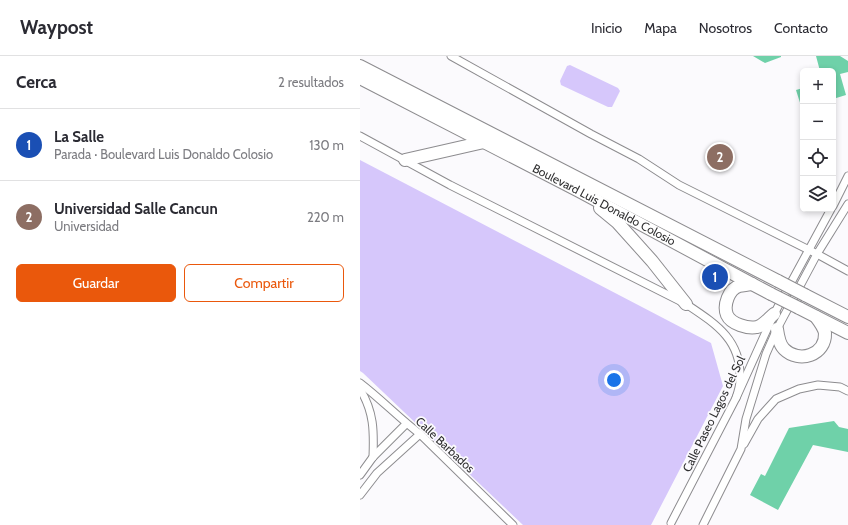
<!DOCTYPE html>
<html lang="es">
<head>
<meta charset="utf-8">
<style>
	:root { --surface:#fff; --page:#f2f2f3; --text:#2b2b33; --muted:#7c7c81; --line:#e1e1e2; --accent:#ea580c }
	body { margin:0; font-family:Cabin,sans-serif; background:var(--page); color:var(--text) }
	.controls { position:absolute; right:12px; top:12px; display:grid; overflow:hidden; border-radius:6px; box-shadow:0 2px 6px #0003 }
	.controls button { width:36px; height:36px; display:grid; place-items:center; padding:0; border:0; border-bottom:1px solid var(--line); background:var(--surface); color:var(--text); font:20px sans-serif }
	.you { position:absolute; left:254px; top:324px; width:14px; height:14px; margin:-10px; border:3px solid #fff; border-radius:50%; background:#1a73e8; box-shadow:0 0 0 6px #1a73e833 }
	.badge { display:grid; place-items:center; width:26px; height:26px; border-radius:50%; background:var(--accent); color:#fff; font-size:13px; font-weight:700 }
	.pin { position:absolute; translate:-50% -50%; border:2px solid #fff; box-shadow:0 1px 4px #0006 }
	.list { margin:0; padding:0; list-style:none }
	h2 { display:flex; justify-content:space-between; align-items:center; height:52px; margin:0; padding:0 16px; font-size:17px }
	h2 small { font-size:13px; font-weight:400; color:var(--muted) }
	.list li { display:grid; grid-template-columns:26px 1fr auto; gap:12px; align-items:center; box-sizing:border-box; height:72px; padding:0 16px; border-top:1px solid var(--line) }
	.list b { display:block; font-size:15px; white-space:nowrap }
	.list p { margin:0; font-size:13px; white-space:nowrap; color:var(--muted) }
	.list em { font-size:13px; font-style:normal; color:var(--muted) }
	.actions { display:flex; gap:8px; padding:12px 16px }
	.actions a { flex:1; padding:9px 0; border:1px solid var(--accent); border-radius:6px; text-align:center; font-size:14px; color:var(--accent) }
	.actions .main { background:var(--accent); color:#fff }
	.icon { flex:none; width:22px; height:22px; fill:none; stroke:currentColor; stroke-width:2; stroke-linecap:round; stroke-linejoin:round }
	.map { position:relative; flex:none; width:488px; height:469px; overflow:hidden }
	header { display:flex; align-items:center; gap:24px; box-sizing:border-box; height:56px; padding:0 20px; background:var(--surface); border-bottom:1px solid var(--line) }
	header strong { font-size:19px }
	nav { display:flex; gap:22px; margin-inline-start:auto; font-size:14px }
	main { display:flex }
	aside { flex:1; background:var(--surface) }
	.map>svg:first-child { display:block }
</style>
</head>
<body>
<header>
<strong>Waypost</strong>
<nav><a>Inicio</a><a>Mapa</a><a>Nosotros</a><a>Contacto</a></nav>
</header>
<main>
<aside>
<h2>Cerca<small>2 resultados</small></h2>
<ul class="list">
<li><span class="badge" style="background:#1a4fb4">1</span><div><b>La Salle</b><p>Parada · Boulevard Luis Donaldo Colosio</p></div><em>130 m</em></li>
<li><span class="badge" style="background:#8d6e63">2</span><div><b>Universidad Salle Cancun</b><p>Universidad</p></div><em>220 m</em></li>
</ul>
<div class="actions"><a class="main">Guardar</a><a>Compartir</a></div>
</aside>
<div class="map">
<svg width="488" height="469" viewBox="0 0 488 469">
	<rect width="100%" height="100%" fill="#fbfafd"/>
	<g fill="#d6c7fb">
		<path d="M210,9L258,32L260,35L252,51H248L201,29L200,25L207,10Z"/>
		<path d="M0,104L351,287L363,330L291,469H163L3,317L0,315Z"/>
	</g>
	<g fill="#6fd1a9">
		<path d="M393,0H421V1L405,7Z"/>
		<path d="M456,0H480L488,5V16L480,18L486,39L473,43V15H460Z"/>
		<path d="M443,32V53H442L436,34Z"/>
		<path d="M474,365L479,371L488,373V396L453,389L418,454L390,439L401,418L405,420L429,372Z"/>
	</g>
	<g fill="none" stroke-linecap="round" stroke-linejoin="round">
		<g stroke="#8d8c8f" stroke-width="9">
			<g id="minor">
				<path d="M91,0L231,78L279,103L319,129L457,198L488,215"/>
				<path d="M0,80L90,129L326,248C356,268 382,284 380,324C380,330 378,336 376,342"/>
				<path d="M473,150L488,120"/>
				<path d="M0,327C21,343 39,362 60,378L153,469"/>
				<path d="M0,333C14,356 14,375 13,401"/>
				<path d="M384,388L398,363L416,343L439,333L458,329L480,331L488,335"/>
				<path d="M0,419L13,401L46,368"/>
				<path d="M0,439L17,417L60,378"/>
				<path d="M311,467L376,342L414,258L471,153"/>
				<path d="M343,469L381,393L386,363L406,298L417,273L457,198L488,148"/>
			</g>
		</g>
		<g stroke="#8d8c8f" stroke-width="14">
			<g id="primary">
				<path d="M0,10L418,225"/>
				<path id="s1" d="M0,22L219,135L392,228L411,238"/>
				<path d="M45,104L124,86"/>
				<path d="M240,152L257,166L292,205L326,248"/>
				<path d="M392,228C388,229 383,229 379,230C369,233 363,249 367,259C371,268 388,273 397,271C403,270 410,261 414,258"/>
				<path d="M445,239L488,261"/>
				<path d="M439,252L488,277"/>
				<path d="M417,273C418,280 419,288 424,293C439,308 466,299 465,277C464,272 459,265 456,261"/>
			</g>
		</g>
		<use href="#minor" stroke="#fff" stroke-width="7"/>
		<use href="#primary" stroke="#fff" stroke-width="12"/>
		<g stroke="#8d8c8f" stroke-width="14" stroke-linecap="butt">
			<g id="primary-bridge">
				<path d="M418,225L445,239"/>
				<path d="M411,238L439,252"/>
			</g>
		</g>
		<use href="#primary-bridge" stroke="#fff" stroke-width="12"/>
	</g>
	<g text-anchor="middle" stroke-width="3.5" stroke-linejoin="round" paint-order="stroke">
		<g font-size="12" fill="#303031" stroke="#fbfafd">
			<text dy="4" stroke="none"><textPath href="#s1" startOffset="275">Boulevard Luis Donaldo Colosio</textPath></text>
			<text transform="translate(354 358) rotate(-64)" y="4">Calle Paseo Lagos del Sol</text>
			<text transform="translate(85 389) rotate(43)" y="4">Calle Barbados</text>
		</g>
	</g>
</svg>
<div class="controls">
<button>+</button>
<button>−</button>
<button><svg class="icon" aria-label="locate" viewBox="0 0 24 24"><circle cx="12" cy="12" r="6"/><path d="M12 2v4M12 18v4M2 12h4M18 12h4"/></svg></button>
<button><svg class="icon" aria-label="layers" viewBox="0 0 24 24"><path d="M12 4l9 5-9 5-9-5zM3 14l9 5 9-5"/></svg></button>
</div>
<div class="you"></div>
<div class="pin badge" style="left:355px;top:221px;background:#1a4fb4">1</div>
<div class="pin badge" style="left:360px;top:101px;background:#8d6e63">2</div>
</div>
</main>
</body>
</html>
